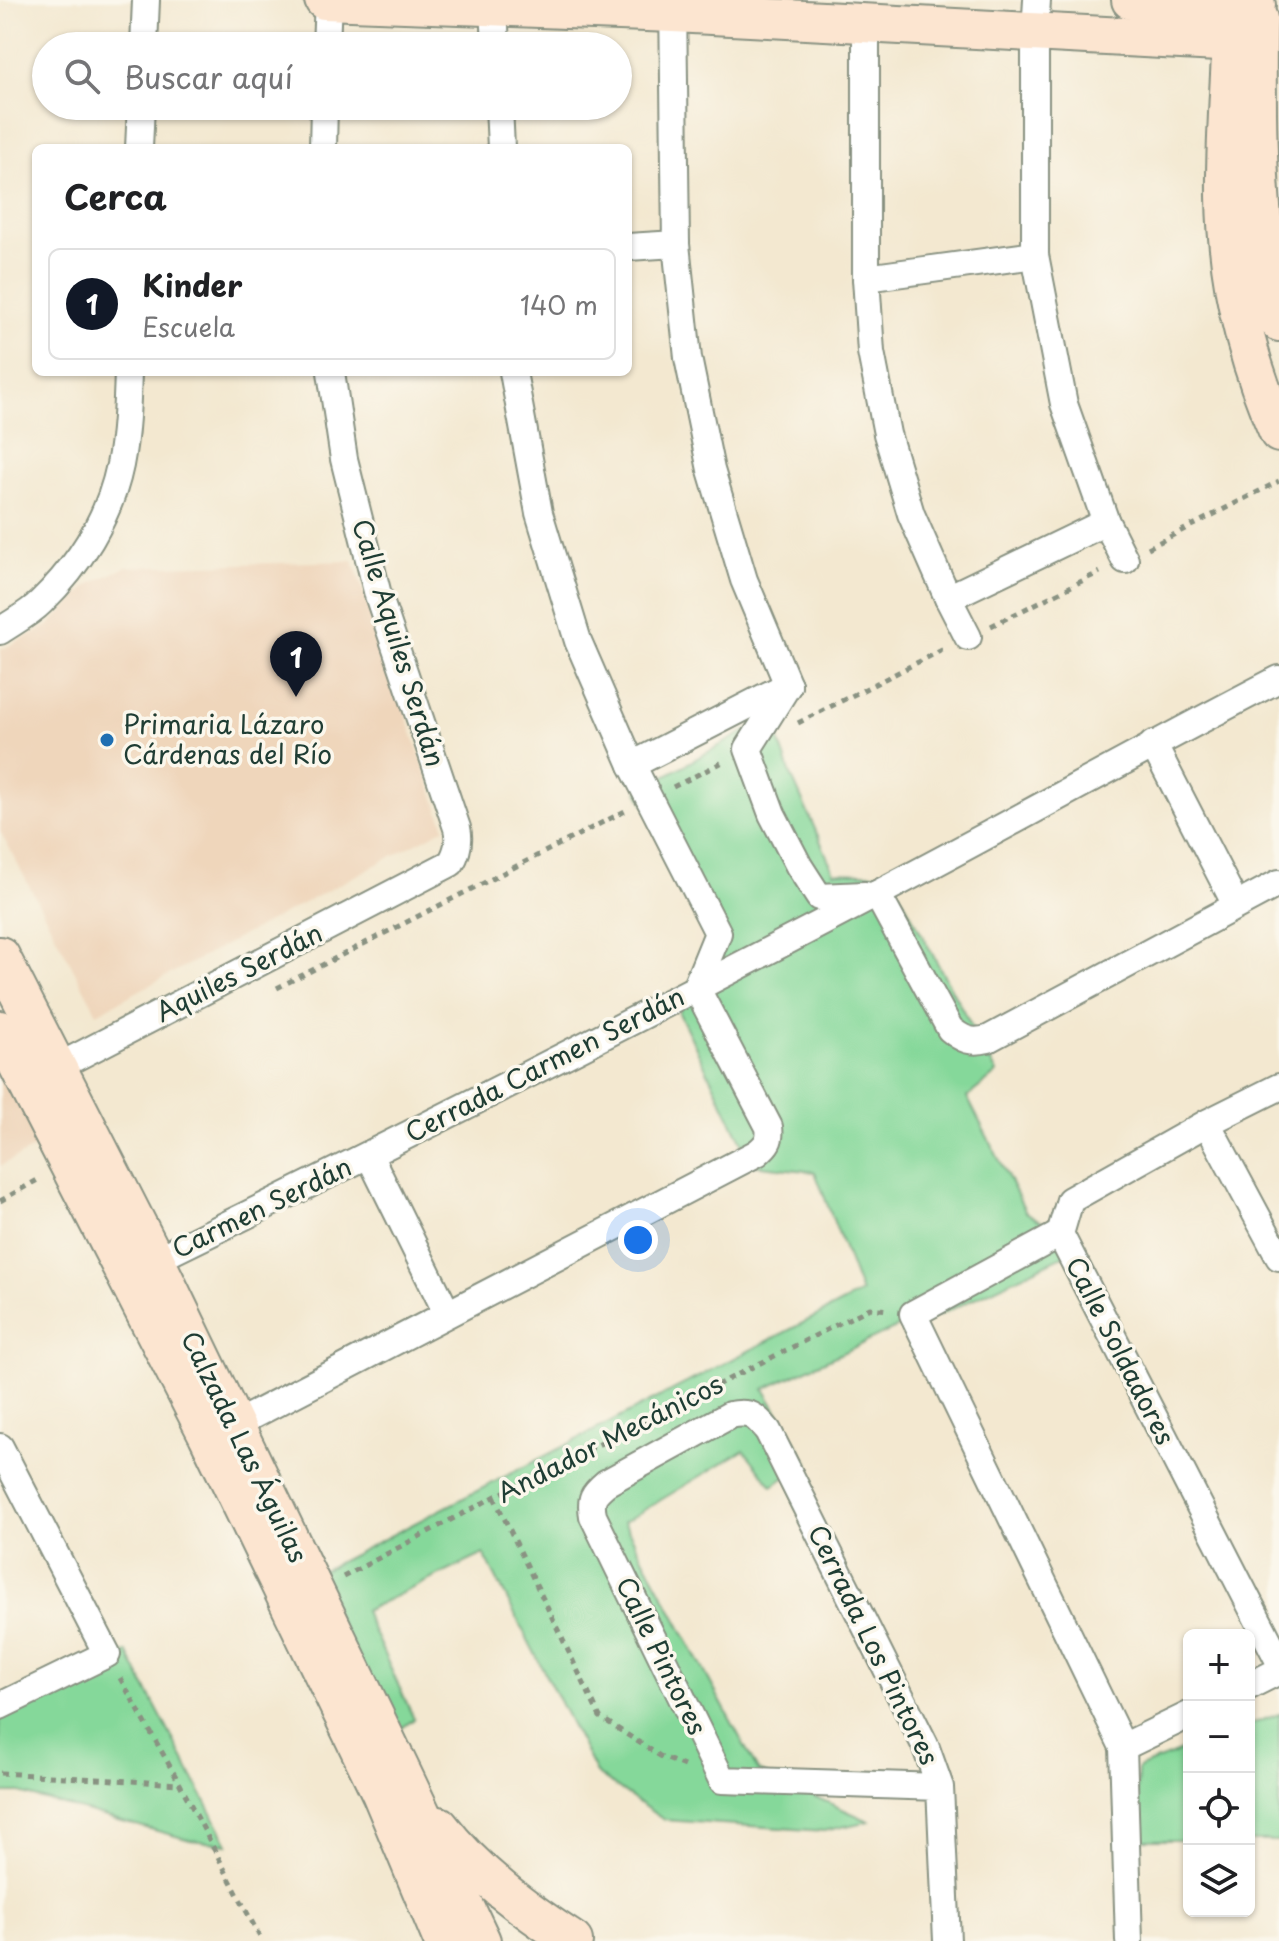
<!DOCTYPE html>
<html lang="es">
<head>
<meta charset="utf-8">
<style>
	:root { --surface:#fff; --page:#f2f2f2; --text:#202124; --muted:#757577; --line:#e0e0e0; --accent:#111827 }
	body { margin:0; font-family:"Playpen Sans",sans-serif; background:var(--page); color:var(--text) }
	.controls { position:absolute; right:24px; bottom:24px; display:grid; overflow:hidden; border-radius:12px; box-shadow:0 2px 6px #0004 }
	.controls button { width:72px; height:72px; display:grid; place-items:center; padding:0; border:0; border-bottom:2px solid var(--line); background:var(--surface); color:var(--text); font:40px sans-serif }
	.you { position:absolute; left:638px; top:1240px; width:28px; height:28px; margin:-20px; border:6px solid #fff; border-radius:50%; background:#1a73e8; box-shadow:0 0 0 12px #1a73e833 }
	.badge { display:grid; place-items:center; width:52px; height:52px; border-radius:50%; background:var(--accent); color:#fff; font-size:26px; font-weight:700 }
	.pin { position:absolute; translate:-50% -66px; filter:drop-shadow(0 2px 4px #0008) }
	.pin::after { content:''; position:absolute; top:42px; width:28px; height:24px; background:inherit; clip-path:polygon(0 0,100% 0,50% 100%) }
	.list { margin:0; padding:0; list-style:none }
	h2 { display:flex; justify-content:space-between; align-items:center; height:104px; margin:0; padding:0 32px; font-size:34px }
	h2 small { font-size:26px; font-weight:400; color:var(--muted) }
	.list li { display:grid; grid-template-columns:52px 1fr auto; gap:24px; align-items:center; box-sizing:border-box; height:112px; margin:0 16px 16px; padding:0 16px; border:2px solid var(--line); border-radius:12px }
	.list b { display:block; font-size:30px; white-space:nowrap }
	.list p { margin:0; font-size:26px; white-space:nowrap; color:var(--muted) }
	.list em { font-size:26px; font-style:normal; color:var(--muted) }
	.icon { flex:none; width:44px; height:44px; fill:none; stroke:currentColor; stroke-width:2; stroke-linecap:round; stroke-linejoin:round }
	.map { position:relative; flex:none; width:1279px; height:1941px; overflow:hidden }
	.search { position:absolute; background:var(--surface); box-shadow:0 2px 6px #0004; left:32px; top:32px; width:600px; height:88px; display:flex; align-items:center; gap:20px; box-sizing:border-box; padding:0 28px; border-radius:44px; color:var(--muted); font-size:30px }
	.panel { position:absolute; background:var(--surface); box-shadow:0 2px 6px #0004; left:32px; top:144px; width:600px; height:232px; border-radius:12px }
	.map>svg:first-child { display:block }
</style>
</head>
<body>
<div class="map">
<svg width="1279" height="1941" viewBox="0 0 1279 1941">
	<rect width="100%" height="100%" fill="#fbf7ec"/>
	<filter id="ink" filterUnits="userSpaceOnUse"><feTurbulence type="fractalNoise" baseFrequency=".0125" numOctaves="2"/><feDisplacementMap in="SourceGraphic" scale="16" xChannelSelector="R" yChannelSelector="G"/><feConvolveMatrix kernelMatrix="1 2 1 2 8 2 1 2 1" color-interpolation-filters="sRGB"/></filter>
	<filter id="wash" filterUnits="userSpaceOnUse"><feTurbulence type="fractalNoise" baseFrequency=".006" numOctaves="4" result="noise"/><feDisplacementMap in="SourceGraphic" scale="32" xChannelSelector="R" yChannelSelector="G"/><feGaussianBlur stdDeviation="1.8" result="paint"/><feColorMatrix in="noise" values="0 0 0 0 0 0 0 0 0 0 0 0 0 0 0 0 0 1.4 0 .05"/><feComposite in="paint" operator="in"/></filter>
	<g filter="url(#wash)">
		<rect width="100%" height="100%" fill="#f3e8d0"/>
		<g fill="#efd6bb">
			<path d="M353,561L445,828L97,1013L0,831V650L48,626L90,584L126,567Z"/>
			<path d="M0,1043L50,1140L0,1166Z"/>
		</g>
		<g fill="#85d89a" stroke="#528a67" stroke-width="2">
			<path d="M771,717L791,775L834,872L889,874L997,1073L967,1097L1026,1212L1082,1247L910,1329L900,1326L764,1389L808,1463L772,1486L744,1450L624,1522L758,1771L869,1821L824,1831L664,1820L596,1773L484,1554L364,1611L414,1719L394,1734L316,1574L861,1293L815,1172L753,1165L679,1013L710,929L638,791Z"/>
			<path d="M127,1652L228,1844L190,1840L20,1793H0V1714Z"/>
			<path d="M1279,1714V1841H1249V1725Z"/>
			<path d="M1189,1748V1840H1135L1138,1768Z"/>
		</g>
	</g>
	<g filter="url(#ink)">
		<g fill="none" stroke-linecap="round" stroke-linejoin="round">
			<g stroke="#899282" stroke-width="30">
				<g id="street">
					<path d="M673,0L676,244L688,358L711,470L744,580L788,685"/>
					<path d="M1037,0L1035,32V255L1064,404L1106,522L1125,560"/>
					<path d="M494,6L496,46"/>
					<path d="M866,24V278L871,352L887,434L911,514L948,598L968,637"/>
					<path d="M144,46L146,0"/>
					<path d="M326,46L328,0"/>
					<path d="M499,106L501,148"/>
					<path d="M139,148L141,106"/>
					<path d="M323,148L324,106"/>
					<path d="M628,247L676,244"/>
					<path d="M866,278L1035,255"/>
					<path d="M513,372L539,513L578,641L632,765L718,933L696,987"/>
					<path d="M948,598L1106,522"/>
					<path d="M0,631C13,622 29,614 41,602C79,565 109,518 120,465C126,434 127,403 128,372"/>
					<path d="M788,685L748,749L772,814L799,866L819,897L865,895"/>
					<path d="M1153,744L1236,905"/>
					<path d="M632,765L788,685"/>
					<path d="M877,894L950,1029C963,1040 971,1043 988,1039L1279,883"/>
					<path d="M42,1075L451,863C458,851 460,841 457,828L378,595L344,459L331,372"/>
					<path d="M1207,1123L1279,1257"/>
					<path d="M369,1155L447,1313"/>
					<path d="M1060,1234L913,1314L1123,1747L1129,1941"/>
					<path d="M1060,1234L1279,1661"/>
					<path d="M1060,1234L1070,1200L1207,1123L1279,1087"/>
					<path d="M155,1260C397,1142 637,1020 875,895C1011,824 1143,749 1279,679"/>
					<path d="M219,1430L234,1425L757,1153C767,1145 771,1140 769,1127L696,987"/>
					<path d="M0,1447L107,1654L0,1706"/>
					<path d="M1249,1686L1279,1671"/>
					<path d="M1123,1747L1189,1715"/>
					<path d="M940,1787L722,1780L593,1516C590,1498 593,1494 606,1483L730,1415C750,1411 755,1415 768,1431L925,1745L940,1787L947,1941"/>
				</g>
			</g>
			<g stroke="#899282" stroke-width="42">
				<g id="secondary">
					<path d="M324,0L673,13L1256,44"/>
					<path d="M1131,0L1233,6L1256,5"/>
					<path d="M1233,0C1232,65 1225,131 1226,196C1227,277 1246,359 1279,433"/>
					<path d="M1258,19C1256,50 1257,81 1257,113C1258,184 1262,253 1279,322"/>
					<path d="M0,956L155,1260L408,1786L481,1941"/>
					<path d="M0,1030L208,1435L381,1793L443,1941"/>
					<path d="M439,1826C475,1873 524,1909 573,1941"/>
				</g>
			</g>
			<g stroke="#899282" stroke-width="5" stroke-dasharray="6 6" stroke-linecap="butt">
				<path d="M1148,548L1279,481"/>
				<path d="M991,626L1100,572"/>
				<path d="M798,723L946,648"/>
				<path d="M673,787L725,761"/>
				<path d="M277,988L625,811"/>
				<path d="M0,1201L41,1178"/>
				<path d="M494,1497L600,1717L660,1756L684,1766"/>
				<path d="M343,1577L494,1497L870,1308L888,1310"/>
				<path d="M120,1678L180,1784L262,1941"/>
				<path d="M0,1773L179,1784"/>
			</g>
			<use href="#street" stroke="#fff" stroke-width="26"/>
			<use href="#secondary" stroke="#fce5d0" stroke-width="38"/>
		</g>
	</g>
	<circle fill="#1f6fb2" stroke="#fbf7ec" stroke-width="3" cx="107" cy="740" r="8"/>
	<g text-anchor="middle" stroke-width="7" stroke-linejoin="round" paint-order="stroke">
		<g font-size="26" fill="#1f3d34" stroke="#fbf7ec">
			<text transform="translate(398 643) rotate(73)" y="9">Calle Aquiles Serdán</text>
			<text transform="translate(239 973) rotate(-27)" y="9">Aquiles Serdán</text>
			<text transform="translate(545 1065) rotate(-27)" y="9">Cerrada Carmen Serdán</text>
			<text transform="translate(262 1208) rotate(-26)" y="9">Carmen Serdán</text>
			<text transform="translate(1120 1351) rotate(63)" y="9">Calle Soldadores</text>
			<text transform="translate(610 1439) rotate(-27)" y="9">Andador Mecánicos</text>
			<text transform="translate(244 1447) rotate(64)" y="9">Calzada Las Águilas</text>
			<text transform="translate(873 1645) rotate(64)" y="9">Cerrada Los Pintores</text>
			<text transform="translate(661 1656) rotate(64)" y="9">Calle Pintores</text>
		</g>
		<g font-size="26" fill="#1f3d34" stroke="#fbf7ec" text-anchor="start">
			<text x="123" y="734">Primaria Lázaro<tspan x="123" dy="30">Cárdenas del Río</tspan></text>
		</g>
	</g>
</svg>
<div class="controls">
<button>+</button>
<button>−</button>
<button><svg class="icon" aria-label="locate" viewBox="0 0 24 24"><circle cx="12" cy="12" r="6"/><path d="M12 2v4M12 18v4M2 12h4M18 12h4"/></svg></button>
<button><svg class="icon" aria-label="layers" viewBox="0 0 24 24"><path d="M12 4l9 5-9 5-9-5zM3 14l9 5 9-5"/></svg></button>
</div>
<div class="you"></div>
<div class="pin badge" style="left:296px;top:697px">1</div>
<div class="search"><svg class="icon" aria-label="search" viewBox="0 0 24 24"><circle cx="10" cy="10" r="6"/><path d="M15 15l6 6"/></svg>Buscar aquí</div>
<section class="panel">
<h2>Cerca<small></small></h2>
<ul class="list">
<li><span class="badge">1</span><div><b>Kinder</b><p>Escuela</p></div><em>140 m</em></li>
</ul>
</section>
</div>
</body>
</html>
